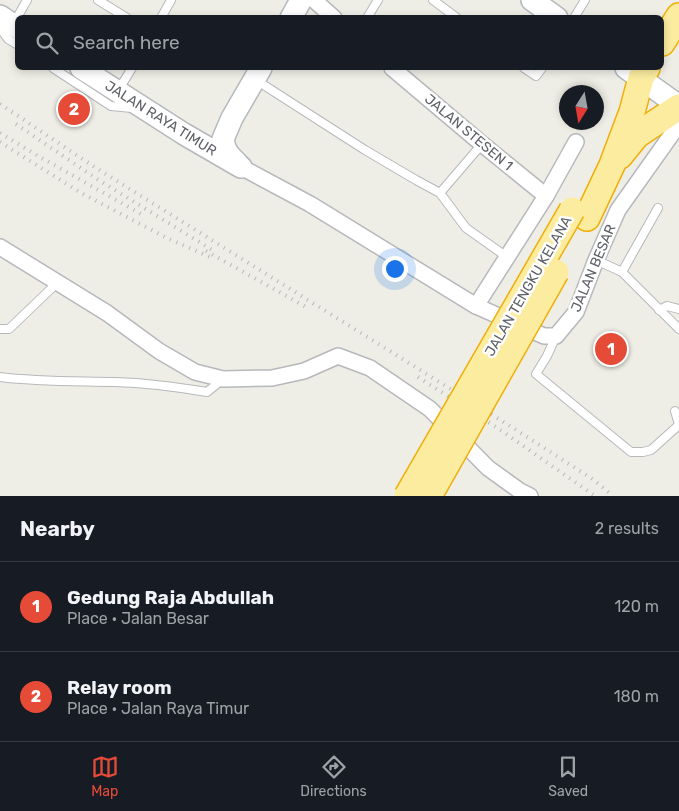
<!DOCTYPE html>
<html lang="en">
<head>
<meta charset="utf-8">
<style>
	:root { --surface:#171b24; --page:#242831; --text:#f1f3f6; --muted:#9ea1a6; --line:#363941; --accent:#e54b37 }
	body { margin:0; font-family:Rubik,sans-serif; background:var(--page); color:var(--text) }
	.compass { position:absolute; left:559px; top:85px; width:45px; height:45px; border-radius:50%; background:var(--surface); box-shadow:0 2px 8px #0003; rotate:191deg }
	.you { position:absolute; left:394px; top:268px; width:18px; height:18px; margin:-12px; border:4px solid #fff; border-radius:50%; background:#1a73e8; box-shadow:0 0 0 8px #1a73e833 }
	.badge { display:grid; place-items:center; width:32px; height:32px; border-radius:50%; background:var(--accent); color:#fff; font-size:16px; font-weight:700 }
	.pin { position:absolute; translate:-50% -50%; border:2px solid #fff; box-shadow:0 1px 5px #0006 }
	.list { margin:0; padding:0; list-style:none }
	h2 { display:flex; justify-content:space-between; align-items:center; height:65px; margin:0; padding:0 20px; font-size:21px }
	h2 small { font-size:16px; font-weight:400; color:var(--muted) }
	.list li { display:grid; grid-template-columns:32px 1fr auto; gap:15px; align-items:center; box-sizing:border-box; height:90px; padding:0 20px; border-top:1px solid var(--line) }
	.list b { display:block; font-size:19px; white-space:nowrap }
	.list p { margin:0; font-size:16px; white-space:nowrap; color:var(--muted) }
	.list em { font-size:16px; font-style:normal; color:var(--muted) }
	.icon { flex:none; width:28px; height:28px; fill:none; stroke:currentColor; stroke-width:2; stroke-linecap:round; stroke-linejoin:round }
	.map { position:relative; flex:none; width:679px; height:496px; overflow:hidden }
	.search { position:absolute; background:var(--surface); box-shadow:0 2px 8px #0003; left:15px; right:15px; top:15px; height:55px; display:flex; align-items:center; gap:12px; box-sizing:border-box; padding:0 18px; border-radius:8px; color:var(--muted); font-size:19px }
	.sheet { height:245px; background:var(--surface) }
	nav { display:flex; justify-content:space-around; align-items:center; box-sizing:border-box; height:70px; border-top:1px solid var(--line); background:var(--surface); font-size:14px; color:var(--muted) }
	nav a { display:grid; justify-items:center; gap:2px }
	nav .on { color:var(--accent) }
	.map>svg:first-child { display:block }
</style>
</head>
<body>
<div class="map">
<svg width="679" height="496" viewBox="0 0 679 496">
	<rect width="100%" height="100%" fill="#efeee6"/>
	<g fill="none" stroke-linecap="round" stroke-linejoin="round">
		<g stroke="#b6b8bc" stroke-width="10">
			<g id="service">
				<path d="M98,0L127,18"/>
				<path d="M433,0L457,18"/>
				<path d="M161,18L171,0"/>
				<path d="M367,18L378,0"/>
				<path d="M574,18L585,0"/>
				<path d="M14,23L27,0"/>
				<path d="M0,28L8,39L18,45"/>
				<path d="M53,68L111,106L132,108"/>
				<path d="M524,68L536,76L542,68"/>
				<path d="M256,80L365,150L416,180L440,193L466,228L507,257"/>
				<path d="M119,89L132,68"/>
				<path d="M440,193L482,144"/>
				<path d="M596,260L622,272L679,329"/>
				<path d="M622,272L658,208"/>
				<path d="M659,310L667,306L679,309"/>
				<path d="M0,329H9L57,283"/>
				<path d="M556,336L547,356L536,374L631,452H643L651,450L679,425"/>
				<path d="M0,377C38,382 77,381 115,382C146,383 177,387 207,392L223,379"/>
				<path d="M675,411L679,424"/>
			</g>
		</g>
		<g stroke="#b6b8bc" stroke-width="18">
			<g id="minor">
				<path d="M314,0L334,18"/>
				<path d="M392,68L482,144L546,196"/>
				<path d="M241,167L310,204L476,306L544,336H556L576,312L596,260L618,210L679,124"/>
				<path d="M0,247L107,313L159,351L195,372L223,379L272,378L304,371L338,356L370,368L430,409L488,468L520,491L530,496"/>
				<path d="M476,306L546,196L576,142"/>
			</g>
		</g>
		<g stroke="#b5b8bd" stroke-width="24">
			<g id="secondary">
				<path d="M532,0L557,18"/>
				<path d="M0,16L18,28"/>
				<path d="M291,18L301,0"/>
				<path d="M81,68L184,134L241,167"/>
				<path d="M626,68L679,106"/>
				<path d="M237,163L229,155L225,148L223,139L232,118L261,68"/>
			</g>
		</g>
		<g stroke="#efaf06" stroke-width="28">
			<g id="trunk">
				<path d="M662,43L679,16"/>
				<path d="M620,156L637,135L679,107"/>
				<path d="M587,218L612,165L632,112L641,78L647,68"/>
			</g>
		</g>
		<use href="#service" stroke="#fff" stroke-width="8"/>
		<use href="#minor" stroke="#fff" stroke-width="15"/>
		<use href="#secondary" stroke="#fff" stroke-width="21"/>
		<use href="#trunk" stroke="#fceca0" stroke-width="25"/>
		<g stroke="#b6b7b7" stroke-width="4" stroke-dasharray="1 6" stroke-linecap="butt">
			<path d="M0,104L93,166L510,426L594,480L613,496"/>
			<path d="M16,124L97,179L214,251"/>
			<path d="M0,133L40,157L141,214"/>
			<path d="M0,142L81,193L167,238L210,257"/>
			<path d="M206,251L306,307"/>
			<path d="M418,377L502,431L595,496"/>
		</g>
		<g stroke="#efaf06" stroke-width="28" stroke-linecap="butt">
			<g id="trunk-bridge">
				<path d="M407,496L572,210"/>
				<path d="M429,496L556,272"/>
			</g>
		</g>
		<use href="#trunk-bridge" stroke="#fceca0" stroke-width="25"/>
	</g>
	<g text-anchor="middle" stroke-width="5" stroke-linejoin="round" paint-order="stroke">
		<g font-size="14" fill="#5e6166" stroke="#fff">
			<text transform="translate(161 118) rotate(32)" y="5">JALAN RAYA TIMUR</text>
			<text transform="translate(469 132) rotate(40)" y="5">JALAN STESEN 1</text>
			<text transform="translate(593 268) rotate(-67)" y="5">JALAN BESAR</text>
			<text transform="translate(528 286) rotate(-60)" y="5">JALAN TENGKU KELANA</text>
		</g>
	</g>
</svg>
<svg class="compass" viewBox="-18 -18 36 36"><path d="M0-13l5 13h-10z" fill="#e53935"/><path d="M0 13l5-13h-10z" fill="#9ea1a6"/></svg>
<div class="you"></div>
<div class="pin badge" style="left:611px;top:349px">1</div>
<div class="pin badge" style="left:74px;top:109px">2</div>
<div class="search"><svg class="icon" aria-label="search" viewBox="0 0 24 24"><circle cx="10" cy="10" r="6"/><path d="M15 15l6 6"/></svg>Search here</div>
</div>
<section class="sheet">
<h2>Nearby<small>2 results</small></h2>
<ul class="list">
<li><span class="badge">1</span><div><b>Gedung Raja Abdullah</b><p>Place · Jalan Besar</p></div><em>120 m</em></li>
<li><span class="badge">2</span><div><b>Relay room</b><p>Place · Jalan Raya Timur</p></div><em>180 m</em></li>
</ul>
</section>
<nav>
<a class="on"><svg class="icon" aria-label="map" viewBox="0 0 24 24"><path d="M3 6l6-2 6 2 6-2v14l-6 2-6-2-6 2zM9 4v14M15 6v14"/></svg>Map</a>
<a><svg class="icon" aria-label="directions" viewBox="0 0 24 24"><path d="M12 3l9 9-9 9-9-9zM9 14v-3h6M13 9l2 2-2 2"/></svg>Directions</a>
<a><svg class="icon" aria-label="saved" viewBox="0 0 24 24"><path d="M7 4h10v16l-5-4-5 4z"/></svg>Saved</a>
</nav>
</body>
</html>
